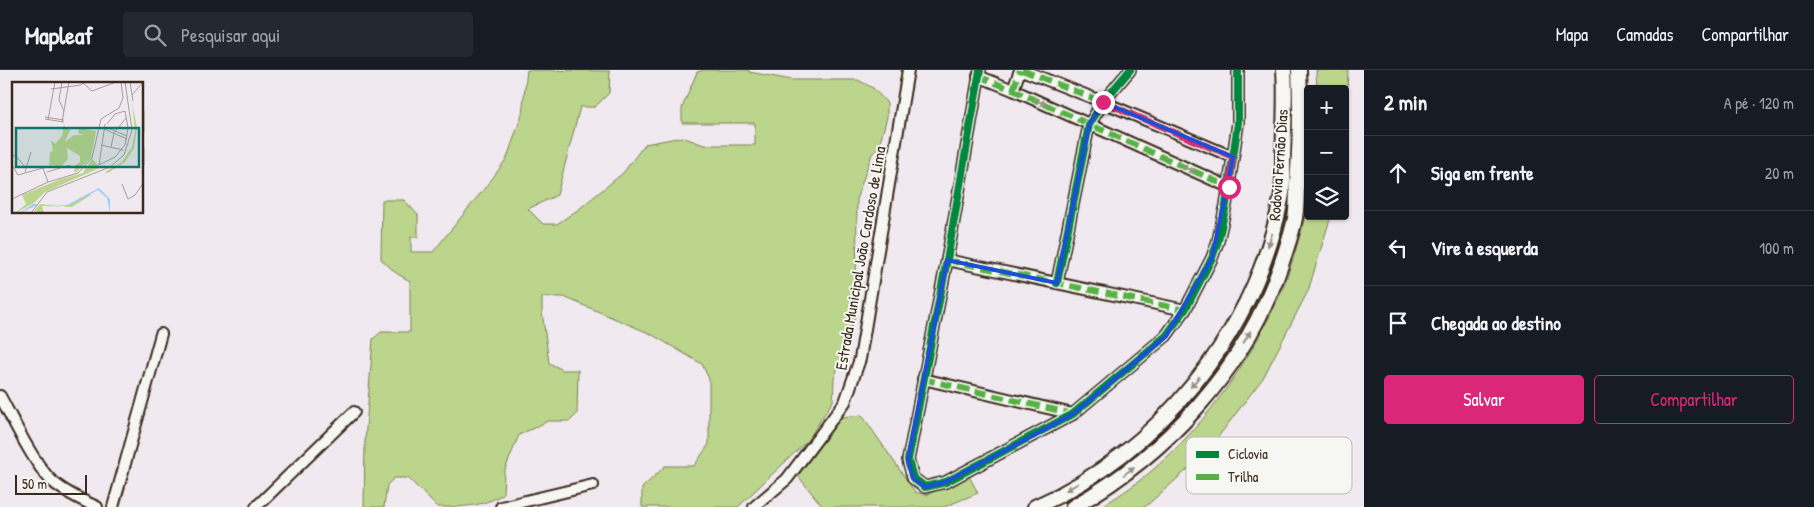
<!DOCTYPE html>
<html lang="pt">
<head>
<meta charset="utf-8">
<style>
	:root { --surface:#171b24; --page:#242831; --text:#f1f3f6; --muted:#9ea1a6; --line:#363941; --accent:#db2777 }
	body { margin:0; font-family:"Patrick Hand",sans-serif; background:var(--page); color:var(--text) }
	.controls { position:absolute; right:15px; top:15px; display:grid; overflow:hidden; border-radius:5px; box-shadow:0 1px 4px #0004 }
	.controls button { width:45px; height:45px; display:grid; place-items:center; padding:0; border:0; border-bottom:1px solid var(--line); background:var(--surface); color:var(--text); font:25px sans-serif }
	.scale { position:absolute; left:15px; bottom:12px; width:72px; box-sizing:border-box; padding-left:5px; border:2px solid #3b2a1e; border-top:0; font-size:14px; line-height:18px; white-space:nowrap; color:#3b2a1e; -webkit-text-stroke:4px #f6f6f2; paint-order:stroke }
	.stop { position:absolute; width:15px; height:15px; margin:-11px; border:4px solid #db2777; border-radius:50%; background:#fff }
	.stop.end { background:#db2777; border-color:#fff; box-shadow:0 1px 5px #0008 }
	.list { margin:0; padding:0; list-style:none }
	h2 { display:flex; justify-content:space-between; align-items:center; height:65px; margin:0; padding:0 20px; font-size:21px }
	h2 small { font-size:16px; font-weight:400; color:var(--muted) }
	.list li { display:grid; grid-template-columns:32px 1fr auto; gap:15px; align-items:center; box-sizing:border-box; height:75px; padding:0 20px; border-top:1px solid var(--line) }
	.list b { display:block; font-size:19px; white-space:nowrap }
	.list em { font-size:16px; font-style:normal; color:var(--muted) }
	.actions { display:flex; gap:10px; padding:15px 20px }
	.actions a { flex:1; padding:11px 0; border:1px solid var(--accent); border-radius:5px; text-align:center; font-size:18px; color:var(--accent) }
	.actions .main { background:var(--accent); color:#fff }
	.icon { flex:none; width:28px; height:28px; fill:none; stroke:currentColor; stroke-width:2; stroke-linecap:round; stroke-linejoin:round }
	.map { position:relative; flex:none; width:1364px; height:437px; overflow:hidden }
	header { display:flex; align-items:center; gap:30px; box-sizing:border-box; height:70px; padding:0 25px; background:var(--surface); border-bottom:1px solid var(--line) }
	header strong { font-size:24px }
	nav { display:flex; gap:28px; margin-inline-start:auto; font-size:18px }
	.search { width:350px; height:45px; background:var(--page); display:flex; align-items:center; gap:12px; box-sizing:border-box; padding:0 18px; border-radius:5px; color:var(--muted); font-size:19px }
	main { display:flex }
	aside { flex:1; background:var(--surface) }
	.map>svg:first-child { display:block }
</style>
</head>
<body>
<header>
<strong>Mapleaf</strong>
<div class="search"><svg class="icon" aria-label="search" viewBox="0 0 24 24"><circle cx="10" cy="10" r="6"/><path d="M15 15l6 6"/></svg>Pesquisar aqui</div>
<nav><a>Mapa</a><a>Camadas</a><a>Compartilhar</a></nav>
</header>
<main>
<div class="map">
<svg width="1364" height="437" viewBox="0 0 1364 437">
	<rect width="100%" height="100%" fill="#f0e9ef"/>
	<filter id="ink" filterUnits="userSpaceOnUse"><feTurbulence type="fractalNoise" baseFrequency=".02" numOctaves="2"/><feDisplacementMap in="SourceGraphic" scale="10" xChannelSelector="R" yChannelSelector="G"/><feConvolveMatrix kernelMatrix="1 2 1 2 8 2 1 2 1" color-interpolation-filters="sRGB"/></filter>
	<g filter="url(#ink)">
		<g fill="#bcd58c" stroke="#7c8055">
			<path d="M527,0L610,1L609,23L595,37H580L557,125L528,139L543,154H557L579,139L623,103L645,74L682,67L704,75H755V53H682V38L697,2L704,0H749V2L792,10H858L873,18L887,33V47L879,76L872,84L857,127L856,244L834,309L833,331L807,371L738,437H642V418L665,396H694L709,374V309L702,294L651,264L564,227H542V241L549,293L563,300H578L577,344L570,351H548L519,365L504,402L503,424C483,437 461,437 437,437L408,408H394L387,415L384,437H364L365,371L373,269L381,262H410V211L396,203L381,189L382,130H404L418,145V167H411V182H433L492,109L507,88L522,44Z"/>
			<path d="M1316,0H1348L1345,72V19H1317Z"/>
			<path d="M1308,133V146H1331L1308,221L1263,308L1205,384L1145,437H1100C1168,399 1222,333 1260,265C1269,248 1279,229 1286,210C1295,185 1302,159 1308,133Z"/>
			<path d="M862,345L915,422L926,425L969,406L978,423L944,437H823L798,406L841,347Z"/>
		</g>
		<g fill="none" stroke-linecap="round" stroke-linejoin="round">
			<g stroke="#3b2a1e" stroke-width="14">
				<g id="minor">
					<path d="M980,0L947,190L908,390L913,408L925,417L946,412L1073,344L1166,266L1185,240L1212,188L1218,171L1226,135L1238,53V0"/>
					<path d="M1022,0L1103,32L1233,87"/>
					<path d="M978,6L1013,20L1229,117"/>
					<path d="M1013,20L1020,0"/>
					<path d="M947,190L1185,240"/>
					<path d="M1057,213L1089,55L1103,32L1130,0"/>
					<path d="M923,309L1073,344"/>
					<path d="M0,326C12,348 36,398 53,412C66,423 81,430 97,437"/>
					<path d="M113,437L161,264"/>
					<path d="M256,437L354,342"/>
					<path d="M501,437L593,415"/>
					<path d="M754,437L787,409L845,332L860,289L908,0"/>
				</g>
			</g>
			<g stroke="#3b2a1e" stroke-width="18">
				<g id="highway">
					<path d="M1035,437C1160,381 1255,263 1281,129C1284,116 1283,101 1283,87C1284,58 1286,29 1284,0"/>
					<path d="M1073,437C1168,383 1245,299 1281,195C1286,179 1292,164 1295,148C1297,137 1297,125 1297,114C1300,76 1301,38 1299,0"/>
				</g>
			</g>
			<use href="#minor" stroke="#f6f6f2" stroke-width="10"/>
			<use href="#highway" stroke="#f6f6f2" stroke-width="14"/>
			<g stroke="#57b245" stroke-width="6" stroke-dasharray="12 6" stroke-linecap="butt">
				<path d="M1022,0L1103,32L1233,87"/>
				<path d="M978,6L1013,20L1229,117"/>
				<path d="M1013,20L1020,0"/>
				<path d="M947,190L1185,240"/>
				<path d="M923,309L1073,344"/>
			</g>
			<g stroke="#f6f6f2" stroke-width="11">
				<g id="cycleway">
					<path d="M980,0L947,190L908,390L913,408L925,417L946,412L1073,344L1166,266L1185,240L1212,188L1218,171L1226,135L1238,53V0"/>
					<path d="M1057,213L1089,55L1103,32L1130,0"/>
				</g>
			</g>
			<use href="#cycleway" stroke="#00873e" stroke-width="8"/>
		</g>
		<defs><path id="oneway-solid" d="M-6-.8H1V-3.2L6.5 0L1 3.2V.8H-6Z" transform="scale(1.25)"/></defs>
		<g fill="#989088">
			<use href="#oneway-solid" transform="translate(1040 32) rotate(25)"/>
			<use href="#oneway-solid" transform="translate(1188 99) rotate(24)"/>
			<use href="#oneway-solid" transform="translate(1270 170) rotate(108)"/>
			<use href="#oneway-solid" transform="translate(1247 267) rotate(-60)"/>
			<use href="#oneway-solid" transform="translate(1195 312) rotate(129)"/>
			<use href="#oneway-solid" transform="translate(1129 401) rotate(-37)"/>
			<use href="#oneway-solid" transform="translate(1072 417) rotate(150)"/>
		</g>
	</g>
	<g fill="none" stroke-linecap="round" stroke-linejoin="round" filter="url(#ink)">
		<path stroke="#db2777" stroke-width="6" d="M1103,32L1233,87L1229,117"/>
	</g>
	<path fill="none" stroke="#1d4ed8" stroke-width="4" stroke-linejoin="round" d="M1103,32L1233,87L1212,188L1166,266L1073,344L946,412L925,417L913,408L908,390L947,190L1057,213L1089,55Z"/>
	<g text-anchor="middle" stroke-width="4" stroke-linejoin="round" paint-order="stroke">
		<g font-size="16" fill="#3b2a1e" stroke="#f6f6f2">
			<text transform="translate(1278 95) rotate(-86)" y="6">Rodovia Fernão Dias</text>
			<text transform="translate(860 188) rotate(-80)" y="6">Estrada Municipal João Cardoso de Lima</text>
		</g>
	</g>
	<g transform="translate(12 12)">
		<rect width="131" height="131" fill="#f0e9ef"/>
		<path d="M120,20L125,46L122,66L113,80L96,91L93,90L110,80L120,65L123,50ZM52,42L53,45L59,46L53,60L62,53H72L66,51L67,46L84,49L79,76L63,91L62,84L68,80V74L55,66L56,77L49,85L40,83L37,86L38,70L41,69L39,58L43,62L50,54ZM80,77L87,84H92L33,110L22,121L3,131L14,122L10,113L49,97L71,91L74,85L78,86L76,83ZM78,111L79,113L60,125L30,124L32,131L22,129L28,122L53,125Z" fill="#bcd58c"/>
		<path d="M87,106L98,117V131L95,116L86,108L56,124L28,122L7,131L21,122L55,123Z" fill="#99cff8"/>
		<path fill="none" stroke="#a89d9b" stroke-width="1" d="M50,0L47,18L52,29M118,0L121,19M71,1L80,9L104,0M39,7L69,3L72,0M120,13L131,0M132,29V50M33,35L52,38M33,37L52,40M36,38L43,0M50,40L57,0M93,42L87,83L103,75L113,63L116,46L113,29L103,32L95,42M96,46L115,54M92,47L115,57M89,63L111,68M99,65L102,51L114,36M132,66V83M0,75L3,73L14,86M0,83L6,93L31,86L36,100L66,91L80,76L89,37L107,26L111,16L109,0M13,90L19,70M35,90L58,83M110,102L116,117L123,113L132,100M0,117L36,100M19,131L35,110L98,85L112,73L120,48L113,0"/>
		<path fill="#0f766e" fill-opacity="0.15" stroke="#0f766e" stroke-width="2.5" d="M4,46H127V85H4Z"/>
		<rect width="131" height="131" fill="none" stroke="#3b2a1e" stroke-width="2.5"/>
	</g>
	<rect x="1186" y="367" width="166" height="57" rx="8" fill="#f6f6f2" stroke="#beb9b2" stroke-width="1"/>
	<rect x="1196" y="381" width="23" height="7" fill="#00873e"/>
	<rect x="1196" y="404" width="23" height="6" fill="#57b245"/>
	<g font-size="14" fill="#3b2a1e">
		<text x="1228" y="389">Ciclovia</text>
		<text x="1228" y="412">Trilha</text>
	</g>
</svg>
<div class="controls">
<button>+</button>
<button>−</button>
<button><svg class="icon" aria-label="layers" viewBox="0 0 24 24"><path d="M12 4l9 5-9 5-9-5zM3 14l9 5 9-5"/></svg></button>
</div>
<div class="scale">50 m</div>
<div class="stop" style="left:1229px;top:117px"></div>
<div class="stop end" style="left:1103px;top:32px"></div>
</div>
<aside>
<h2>2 min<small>A pé · 120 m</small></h2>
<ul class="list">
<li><svg class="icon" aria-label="ahead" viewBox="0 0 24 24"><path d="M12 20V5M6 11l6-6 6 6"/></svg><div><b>Siga em frente</b></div><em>20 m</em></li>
<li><svg class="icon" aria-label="left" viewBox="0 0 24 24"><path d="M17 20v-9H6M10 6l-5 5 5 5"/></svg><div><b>Vire à esquerda</b></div><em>100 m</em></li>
<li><svg class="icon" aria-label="arrive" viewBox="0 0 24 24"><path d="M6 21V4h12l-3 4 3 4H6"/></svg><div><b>Chegada ao destino</b></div></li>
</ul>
<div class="actions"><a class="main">Salvar</a><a>Compartilhar</a></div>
</aside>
</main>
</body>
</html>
